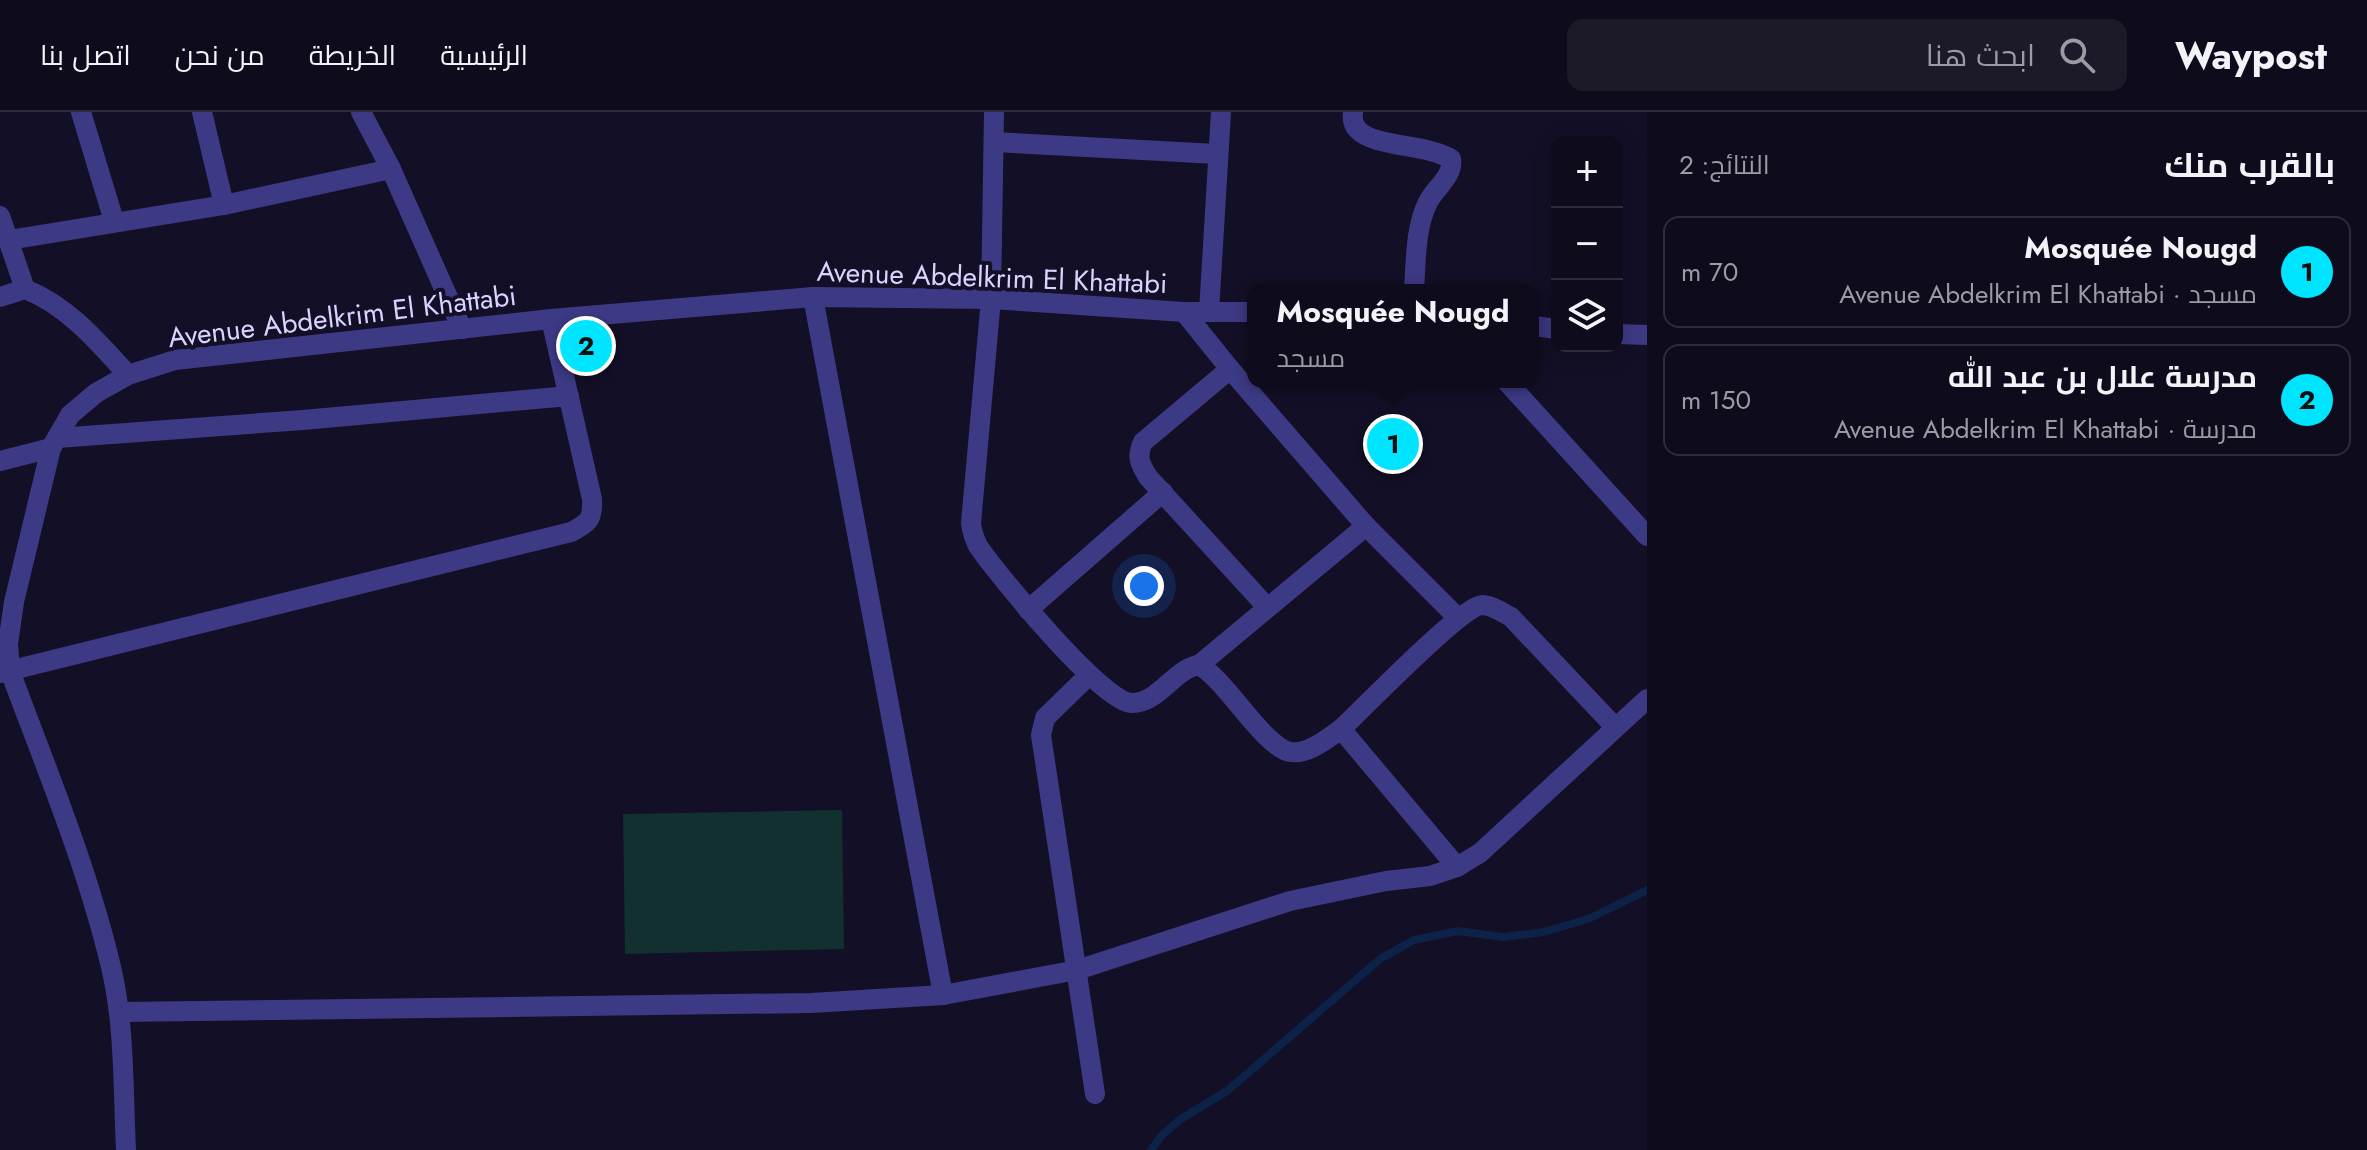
<!DOCTYPE html>
<html lang="ar">
<head>
<meta charset="utf-8">
<style>
	:root { --surface:#0e0b1c; --page:#1c1929; --text:#f1f3f6; --muted:#9b9ba3; --line:#2e2b3b; --accent:#00e5ff }
	body { margin:0; font-family:Jost,Cairo,sans-serif; background:var(--page); color:var(--text); direction:rtl }
	.controls { position:absolute; right:24px; top:24px; display:grid; overflow:hidden; border-radius:16px; box-shadow:0 4px 20px #0003 }
	.controls button { width:72px; height:72px; display:grid; place-items:center; padding:0; border:0; border-bottom:2px solid var(--line); background:var(--surface); color:var(--text); font:40px sans-serif }
	.you { position:absolute; left:1144px; top:474px; width:28px; height:28px; margin:-20px; border:6px solid #fff; border-radius:50%; background:#1a73e8; box-shadow:0 0 0 12px #1a73e833 }
	.badge { display:grid; place-items:center; width:52px; height:52px; border-radius:50%; background:var(--accent); color:#111; font-size:26px; font-weight:700 }
	.pin { position:absolute; translate:-50% -50%; border:4px solid #fff; box-shadow:0 2px 8px #0006 }
	.popup { position:absolute; left:1247px; top:172px; width:292px; height:104px; box-sizing:border-box; display:grid; place-content:center; border-radius:16px; background:var(--surface); filter:drop-shadow(0 2px 6px #0005); font-size:26px; white-space:nowrap; color:var(--muted) }
	.popup b { font-size:30px; color:var(--text) }
	.popup::after { content:''; position:absolute; left:50%; top:100%; margin-left:-16px; border:16px solid transparent; border-top-color:var(--surface) }
	.list { margin:0; padding:0; list-style:none }
	h2 { display:flex; justify-content:space-between; align-items:center; height:104px; margin:0; padding:0 32px; font-size:34px }
	h2 small { font-size:26px; font-weight:400; color:var(--muted) }
	.list li { display:grid; grid-template-columns:52px 1fr auto; gap:24px; align-items:center; box-sizing:border-box; height:112px; margin:0 16px 16px; padding:0 16px; border:2px solid var(--line); border-radius:16px }
	.list b { display:block; font-size:30px; white-space:nowrap }
	.list p { margin:0; font-size:26px; white-space:nowrap; color:var(--muted) }
	.list em { font-size:26px; font-style:normal; color:var(--muted) }
	.icon { flex:none; width:44px; height:44px; fill:none; stroke:currentColor; stroke-width:2; stroke-linecap:round; stroke-linejoin:round }
	.map { position:relative; flex:none; width:1647px; height:1038px; overflow:hidden; direction:ltr }
	header { display:flex; align-items:center; gap:48px; box-sizing:border-box; height:112px; padding:0 40px; background:var(--surface); border-bottom:2px solid var(--line) }
	header strong { font-size:38px }
	nav { display:flex; gap:44px; margin-inline-start:auto; font-size:28px }
	.search { width:560px; height:72px; background:var(--page); display:flex; align-items:center; gap:20px; box-sizing:border-box; padding:0 28px; border-radius:16px; color:var(--muted); font-size:30px }
	main { display:flex }
	aside { flex:1; background:var(--surface) }
	.map>svg:first-child { display:block }
</style>
</head>
<body>
<header>
<strong>Waypost</strong>
<div class="search"><svg class="icon" aria-label="search" viewBox="0 0 24 24"><circle cx="10" cy="10" r="6"/><path d="M15 15l6 6"/></svg>ابحث هنا</div>
<nav><a>الرئيسية</a><a>الخريطة</a><a>من نحن</a><a>اتصل بنا</a></nav>
</header>
<main>
<aside>
<h2>بالقرب منك<small>النتائج: 2</small></h2>
<ul class="list">
<li><span class="badge">1</span><div><b>Mosquée Nougd</b><p>مسجد · Avenue Abdelkrim El Khattabi</p></div><em>70 m</em></li>
<li><span class="badge">2</span><div><b>مدرسة علال بن عبد الله</b><p>مدرسة · Avenue Abdelkrim El Khattabi</p></div><em>150 m</em></li>
</ul>
</aside>
<div class="map">
<svg width="1647" height="1038" viewBox="0 0 1647 1038">
	<rect width="100%" height="100%" fill="#130f26"/>
	<path fill="#12302f" d="M842,698L844,837L625,842L623,702Z"/>
	<g fill="none" stroke-linecap="round" stroke-linejoin="round">
		<path stroke="#0c2248" stroke-width="8" d="M1151,1038L1162,1023L1181,1007L1227,979L1380,847L1414,828L1458,819L1503,825L1544,820L1588,807L1647,778"/>
		<g stroke="#3d3a85" stroke-width="20">
			<path d="M81,0L114,109"/>
			<path d="M202,0L224,93"/>
			<path d="M361,0L391,57L462,217"/>
			<path d="M994,0L991,187L971,411C972,419 974,426 978,434C997,462 1101,589 1131,591C1159,592 1173,557 1199,553C1226,568 1264,635 1290,640C1308,643 1328,626 1341,617L1457,755"/>
			<path d="M1353,0C1352,7 1353,13 1358,18C1374,35 1427,32 1451,47C1454,64 1435,76 1428,90C1415,116 1416,150 1414,178"/>
			<path d="M994,30L1217,42"/>
			<path d="M0,104L25,177"/>
			<path d="M9,128L224,93L391,57"/>
			<path d="M0,185L25,177C68,194 98,230 128,263"/>
			<path d="M813,185L943,883"/>
			<path d="M1184,200L1230,257L1366,414L1458,506"/>
			<path d="M1209,200L1221,0"/>
			<path d="M1533,214L1557,217"/>
			<path d="M1617,222L1647,223"/>
			<path d="M1230,257L1143,330C1136,345 1140,352 1148,365L1267,495"/>
			<path d="M1507,270L1647,424"/>
			<path d="M57,326L303,308L569,284"/>
			<path d="M0,349L51,336"/>
			<path d="M1028,498L1163,380"/>
			<path d="M1199,553L1366,414"/>
			<path d="M0,561L571,420C589,411 593,407 592,387L551,207"/>
			<path d="M1089,563L1045,606L1041,623L1095,982"/>
			<path d="M1341,617C1364,596 1460,495 1482,493C1492,493 1503,501 1511,505L1615,615"/>
			<path d="M119,900L811,891L943,883L1077,858L1290,789L1386,769L1430,764L1457,755L1480,741L1647,587"/>
			<path d="M126,1038C123,978 125,914 111,855C87,754 46,656 10,559L8,532L14,490L51,336L70,303L96,281L128,263L175,248L551,207L813,185L991,187L1184,200H1253"/>
		</g>
	</g>
	<g text-anchor="middle" stroke-width="8" stroke-linejoin="round" paint-order="stroke">
		<g font-size="28" fill="#d9d4ff" stroke="#130f26">
			<text transform="translate(992 165) rotate(2)" y="10">Avenue Abdelkrim El Khattabi</text>
			<text transform="translate(342 204) rotate(-7)" y="10">Avenue Abdelkrim El Khattabi</text>
		</g>
	</g>
</svg>
<div class="controls">
<button>+</button>
<button>−</button>
<button><svg class="icon" aria-label="layers" viewBox="0 0 24 24"><path d="M12 4l9 5-9 5-9-5zM3 14l9 5 9-5"/></svg></button>
</div>
<div class="you"></div>
<div class="pin badge" style="left:1393px;top:332px">1</div>
<div class="popup"><b>Mosquée Nougd</b>مسجد</div>
<div class="pin badge" style="left:586px;top:234px">2</div>
</div>
</main>
</body>
</html>
